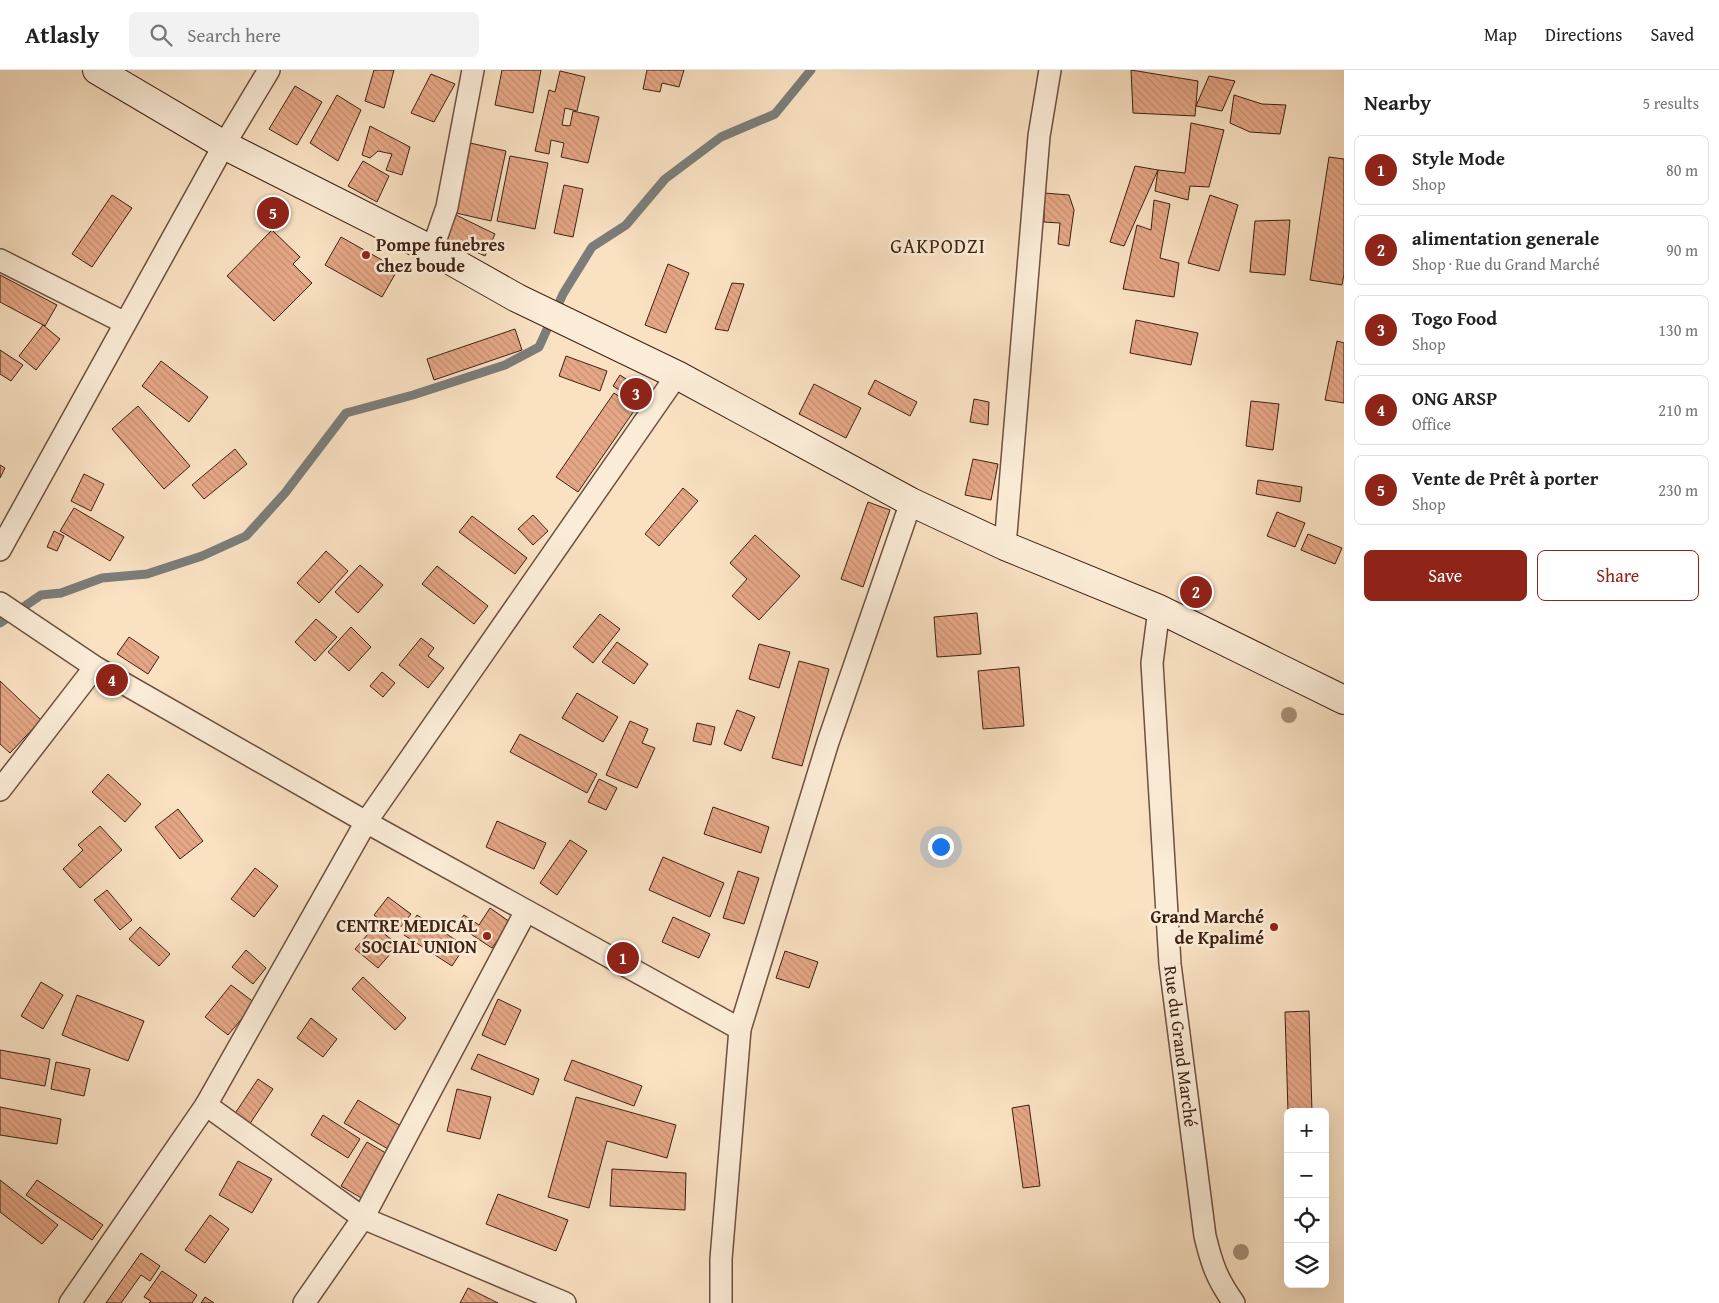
<!DOCTYPE html>
<html lang="en">
<head>
<meta charset="utf-8">
<style>
	:root { --surface:#fff; --page:#f2f2f2; --text:#222; --muted:#767676; --line:#e0e0e0; --accent:#8f2418 }
	body { margin:0; font-family:"Gentium Book Plus",serif; background:var(--page); color:var(--text) }
	.controls { position:absolute; right:15px; bottom:15px; display:grid; overflow:hidden; border-radius:8px; box-shadow:0 5px 20px #0002 }
	.controls button { width:45px; height:45px; display:grid; place-items:center; padding:0; border:0; border-bottom:1px solid var(--line); background:var(--surface); color:var(--text); font:25px sans-serif }
	.you { position:absolute; left:940px; top:776px; width:18px; height:18px; margin:-12px; border:4px solid #fff; border-radius:50%; background:#1a73e8; box-shadow:0 0 0 8px #1a73e833 }
	.badge { display:grid; place-items:center; width:32px; height:32px; border-radius:50%; background:var(--accent); color:#fff; font-size:16px; font-weight:700 }
	.pin { position:absolute; translate:-50% -50%; border:2px solid #fff; box-shadow:0 1px 5px #0006 }
	.list { margin:0; padding:0; list-style:none }
	h2 { display:flex; justify-content:space-between; align-items:center; height:65px; margin:0; padding:0 20px; font-size:21px }
	h2 small { font-size:16px; font-weight:400; color:var(--muted) }
	.list li { display:grid; grid-template-columns:32px 1fr auto; gap:15px; align-items:center; box-sizing:border-box; height:70px; margin:0 10px 10px; padding:0 10px; border:1px solid var(--line); border-radius:8px }
	.list b { display:block; font-size:19px; white-space:nowrap }
	.list p { margin:0; font-size:16px; white-space:nowrap; color:var(--muted) }
	.list em { font-size:16px; font-style:normal; color:var(--muted) }
	.actions { display:flex; gap:10px; padding:15px 20px }
	.actions a { flex:1; padding:11px 0; border:1px solid var(--accent); border-radius:8px; text-align:center; font-size:18px; color:var(--accent) }
	.actions .main { background:var(--accent); color:#fff }
	.icon { flex:none; width:28px; height:28px; fill:none; stroke:currentColor; stroke-width:2; stroke-linecap:round; stroke-linejoin:round }
	.map { position:relative; flex:none; width:1344px; height:1233px; overflow:hidden }
	header { display:flex; align-items:center; gap:30px; box-sizing:border-box; height:70px; padding:0 25px; background:var(--surface); border-bottom:1px solid var(--line) }
	header strong { font-size:24px }
	nav { display:flex; gap:28px; margin-inline-start:auto; font-size:18px }
	.search { width:350px; height:45px; background:var(--page); display:flex; align-items:center; gap:12px; box-sizing:border-box; padding:0 18px; border-radius:8px; color:var(--muted); font-size:19px }
	main { display:flex }
	aside { flex:1; background:var(--surface) }
	.map>svg:first-child { display:block }
</style>
</head>
<body>
<header>
<strong>Atlasly</strong>
<div class="search"><svg class="icon" aria-label="search" viewBox="0 0 24 24"><circle cx="10" cy="10" r="6"/><path d="M15 15l6 6"/></svg>Search here</div>
<nav><a>Map</a><a>Directions</a><a>Saved</a></nav>
</header>
<main>
<div class="map">
<svg width="1344" height="1233" viewBox="0 0 1344 1233">
	<defs>
		<pattern id="building-back-hatch" width="6" height="6" patternUnits="userSpaceOnUse" patternTransform="scale(1.25)"><rect width="6" height="6" fill="#e6a786"/><path d="M-1 5l2 2M0 0l6 6M5-1l2 2" fill="none" stroke="#c68f73"/></pattern>
	</defs>
	<rect width="100%" height="100%" fill="#f9e1c2"/>
	<filter id="stains"><feTurbulence type="fractalNoise" baseFrequency=".004" numOctaves="4"/><feColorMatrix values="0 0 0 0 .2 0 0 0 0 .09 0 0 0 0 .02 0 0 0 .5 -.17"/></filter>
	<radialGradient id="worn" r=".72"><stop offset=".6" stop-color="#630" stop-opacity="0"/><stop offset="1" stop-color="#630" stop-opacity=".3"/></radialGradient>
	<g fill="none" stroke-linecap="round" stroke-linejoin="round">
		<path stroke="#7b7d7a" stroke-width="9" d="M0,553L41,525L61,523L102,508L147,504L202,486L246,466L285,423L346,343L413,325L505,295L539,277L563,224L592,177L626,155L665,109L721,67L775,44L811,0"/>
	</g>
	<g fill="url(#building-back-hatch)" stroke="#3f2014">
		<path d="M374,0H394L384,38L365,31Z"/>
		<path d="M502,0H541L533,43L495,35Z"/>
		<path d="M647,0H684L679,17L662,13L660,22L643,19Z"/>
		<path d="M1131,0L1198,11L1195,46L1133,43Z"/>
		<path d="M560,1L585,7L577,41L565,38L562,55L570,56L573,41L599,47L588,93L561,87L564,73L551,70L549,84L535,81L549,20L555,22Z"/>
		<path d="M431,4L455,14L434,52L411,43Z"/>
		<path d="M1209,6L1235,11L1222,41L1196,36Z"/>
		<path d="M295,16L322,32L297,75L269,59Z"/>
		<path d="M337,25L361,40L338,91L310,73Z"/>
		<path d="M1234,25L1262,34L1286,35L1280,64L1250,62L1230,53Z"/>
		<path d="M1191,53L1224,60L1209,117L1190,116L1188,130L1155,121L1158,100L1185,103Z"/>
		<path d="M370,56L410,77L402,105L386,100L392,84L378,81L370,88L362,85Z"/>
		<path d="M470,73L506,81L491,151L456,143Z"/>
		<path d="M510,86L548,93L535,159L497,151Z"/>
		<path d="M1329,87L1344,89V204L1342,215L1310,210Z"/>
		<path d="M363,91L389,106L377,132L348,116Z"/>
		<path d="M1135,96L1158,100L1124,176L1110,172Z"/>
		<path d="M564,115L583,119L573,167L554,163Z"/>
		<path d="M1044,123L1069,125L1074,140L1069,176L1058,174L1060,153L1044,152Z"/>
		<path d="M112,125L132,138L92,197L72,184Z"/>
		<path d="M1210,125L1238,135L1219,201L1188,193Z"/>
		<path d="M1154,130L1170,134L1160,188L1179,193L1174,227L1123,219L1137,155L1151,160Z"/>
		<path d="M454,144L495,164L485,186L443,167Z"/>
		<path d="M1290,150L1285,205L1250,202L1255,151Z"/>
		<path d="M272,160L300,187L293,194L312,213L274,251L227,206Z"/>
		<path d="M341,167L398,199L382,227L325,195Z"/>
		<path d="M668,194L689,203L666,263L645,255Z"/>
		<path d="M0,205L57,235L45,256L0,232Z"/>
		<path d="M732,213L744,214L728,261L715,259Z"/>
		<path d="M1136,250L1198,263L1191,295L1130,283Z"/>
		<path d="M43,255L60,269L36,300L19,286Z"/>
		<path d="M515,259L522,280L434,310L427,289Z"/>
		<path d="M1337,271L1344,273V333L1325,330Z"/>
		<path d="M0,280L23,295L11,311L0,304Z"/>
		<path d="M566,286L607,301L600,321L559,306Z"/>
		<path d="M161,291L208,327L189,352L142,316Z"/>
		<path d="M620,305L641,319L634,330L613,316Z"/>
		<path d="M875,310L917,332L910,346L868,324Z"/>
		<path d="M814,314L861,338L846,368L799,344Z"/>
		<path d="M614,323L636,338L578,422L556,407Z"/>
		<path d="M974,329L989,332L988,355L970,352Z"/>
		<path d="M1251,331L1279,334L1273,380L1246,376Z"/>
		<path d="M138,336L190,396L164,419L112,359Z"/>
		<path d="M235,379L247,394L204,429L192,415Z"/>
		<path d="M973,389L998,394L991,430L965,425Z"/>
		<path d="M0,395L5,398L0,408Z"/>
		<path d="M84,404L104,414L91,441L71,431Z"/>
		<path d="M1258,410L1302,417L1300,432L1256,424Z"/>
		<path d="M683,418L698,431L659,476L645,464Z"/>
		<path d="M868,432L890,440L863,517L841,509Z"/>
		<path d="M74,438L124,467L110,491L60,461Z"/>
		<path d="M1277,442L1305,453L1295,477L1267,466Z"/>
		<path d="M533,445L548,461L533,475L518,459Z"/>
		<path d="M472,446L527,488L515,504L459,462Z"/>
		<path d="M54,461L64,466L57,481L47,477Z"/>
		<path d="M1308,464L1342,478L1335,494L1301,480Z"/>
		<path d="M755,465L800,506L759,550L732,526L747,509L730,493Z"/>
		<path d="M326,481L348,501L319,533L297,513Z"/>
		<path d="M360,495L383,515L358,543L335,522Z"/>
		<path d="M437,496L488,536L474,554L422,514Z"/>
		<path d="M977,543L981,584L937,587L934,547Z"/>
		<path d="M600,544L620,559L593,593L573,577Z"/>
		<path d="M316,549L337,567L315,591L295,572Z"/>
		<path d="M351,557L371,577L349,601L328,582Z"/>
		<path d="M129,567L159,587L148,604L117,584Z"/>
		<path d="M421,568L434,578L428,586L444,598L428,618L399,595Z"/>
		<path d="M617,572L648,594L634,614L602,592Z"/>
		<path d="M759,574L790,582L779,618L749,609Z"/>
		<path d="M799,591L829,599L802,696L772,688Z"/>
		<path d="M1019,597L1024,656L983,659L978,601Z"/>
		<path d="M382,602L395,613L383,627L370,616Z"/>
		<path d="M0,611L41,650L10,683L0,674Z"/>
		<path d="M577,623L618,647L603,672L562,648Z"/>
		<path d="M737,640L755,647L741,681L724,674Z"/>
		<path d="M630,651L648,659L642,673L655,678L637,718L606,705Z"/>
		<path d="M697,653L715,657L711,675L693,671Z"/>
		<path d="M520,664L597,704L587,723L510,682Z"/>
		<path d="M108,704L141,734L125,752L92,722Z"/>
		<path d="M599,709L617,718L606,740L588,732Z"/>
		<path d="M713,737L769,757L761,783L704,764Z"/>
		<path d="M178,739L203,771L180,789L155,757Z"/>
		<path d="M497,751L546,773L534,799L486,777Z"/>
		<path d="M100,756L122,780L80,818L63,799L83,780L78,775Z"/>
		<path d="M570,770L587,781L557,825L540,813Z"/>
		<path d="M663,787L724,813L710,847L649,820Z"/>
		<path d="M255,798L278,816L254,847L231,829Z"/>
		<path d="M738,801L759,808L744,854L723,848Z"/>
		<path d="M107,820L132,850L120,860L94,830Z"/>
		<path d="M388,827L411,844L396,863L374,845Z"/>
		<path d="M490,838L510,852L492,878L457,855L464,845L479,855Z"/>
		<path d="M417,845L465,876L452,896L404,865Z"/>
		<path d="M673,847L710,864L699,888L662,872Z"/>
		<path d="M375,856L398,875L378,898L355,879Z"/>
		<path d="M140,857L170,884L159,896L129,869Z"/>
		<path d="M246,880L266,898L253,914L232,897Z"/>
		<path d="M785,881L818,892L809,918L776,908Z"/>
		<path d="M363,907L406,948L395,960L352,919Z"/>
		<path d="M41,912L63,925L43,959L21,946Z"/>
		<path d="M231,915L255,933L228,965L205,947Z"/>
		<path d="M77,925L144,951L128,991L62,965Z"/>
		<path d="M498,929L521,940L505,975L482,965Z"/>
		<path d="M1309,941L1312,1042H1288L1285,942Z"/>
		<path d="M311,948L337,969L323,987L297,968Z"/>
		<path d="M0,980L50,989L45,1016L0,1008Z"/>
		<path d="M478,984L539,1009L533,1025L471,999Z"/>
		<path d="M572,990L642,1016L634,1036L564,1010Z"/>
		<path d="M56,992L90,999L84,1026L51,1019Z"/>
		<path d="M258,1009L273,1019L249,1055L234,1045Z"/>
		<path d="M457,1019L491,1027L480,1069L447,1061Z"/>
		<path d="M576,1027L676,1055L667,1088L607,1071L589,1138L548,1127Z"/>
		<path d="M358,1030L401,1056L388,1079L344,1053Z"/>
		<path d="M1029,1035L1040,1116L1023,1118L1012,1038Z"/>
		<path d="M0,1037L61,1049L57,1074L0,1065Z"/>
		<path d="M323,1045L360,1069L348,1088L311,1065Z"/>
		<path d="M367,1072L389,1085L363,1129L341,1116Z"/>
		<path d="M238,1091L272,1109L252,1143L219,1125Z"/>
		<path d="M612,1099L686,1103L685,1140L610,1136Z"/>
		<path d="M0,1110L58,1155L42,1174L0,1142Z"/>
		<path d="M37,1110L103,1155L92,1170L26,1125Z"/>
		<path d="M498,1124L568,1150L556,1181L486,1154Z"/>
		<path d="M210,1145L229,1159L205,1193L185,1180Z"/>
		<path d="M141,1183L160,1196L150,1211L141,1205L121,1233H106Z"/>
		<path d="M162,1201L197,1225L192,1233H149L151,1231L144,1227Z"/>
		<path d="M468,1218L498,1233H460Z"/>
		<path d="M205,1227L214,1233H201Z"/>
	</g>
	<g fill="none" stroke-linecap="round" stroke-linejoin="round">
		<g stroke="#6e5040" stroke-width="24">
			<g id="street">
				<path d="M432,180L447,137L473,0"/>
				<path d="M0,190L125,253"/>
				<path d="M1005,476L1039,66L1050,0"/>
				<path d="M0,480L224,75L269,0"/>
				<path d="M0,533L95,597L366,752L740,959"/>
				<path id="s1" d="M1159,539L1152,593L1170,894L1205,1166C1212,1195 1217,1209 1234,1233"/>
				<path d="M0,720L95,597"/>
				<path d="M206,1035L363,1148L565,1233"/>
				<path d="M70,1233L206,1035L366,752L677,305"/>
				<path d="M304,1233L363,1148L526,841"/>
				<path d="M721,1233V1189L740,959L828,672L911,432"/>
			</g>
		</g>
		<g stroke="#3f2014" stroke-width="30">
			<path id="secondary" d="M97,0L224,75L432,180L517,228L677,305L911,432L1005,476L1159,539L1344,630"/>
		</g>
		<use href="#street" stroke="#fbecd7" stroke-width="21"/>
		<use href="#secondary" stroke="#fbecd7" stroke-width="28"/>
	</g>
	<g fill="#a58d73">
		<circle cx="1289" cy="645" r="8"/>
		<circle cx="1241" cy="1182" r="8"/>
	</g>
	<g fill="#8f2418" stroke="#fbecd7" stroke-width="2">
		<circle cx="366" cy="185" r="5"/>
		<circle cx="1274" cy="857" r="5"/>
		<circle cx="487" cy="866" r="5"/>
	</g>
	<g text-anchor="middle" stroke-width="5" stroke-linejoin="round" paint-order="stroke">
		<g font-size="18" font-weight="bold" fill="#3f2014" stroke="#fbecd7" text-anchor="end">
			<text x="376" y="181" text-anchor="start">Pompe funebres<tspan x="376" dy="21">chez boude</tspan></text>
			<text x="1264" y="853">Grand Marché<tspan x="1264" dy="21">de Kpalimé</tspan></text>
			<text x="477" y="862">CENTRE MEDICAL<tspan x="477" dy="21">SOCIAL UNION</tspan></text>
		</g>
		<g font-size="18" fill="#3f2014" stroke="#fbecd7">
			<text dy="6" stroke="none"><textPath href="#s1" startOffset="439">Rue du Grand Marché</textPath></text>
		</g>
		<g font-size="20" letter-spacing="1" fill="#3f2014" stroke="#fbecd7">
			<text x="938" y="183">GAKPODZI</text>
		</g>
	</g>
	<rect width="100%" height="100%" filter="url(#stains)"/>
	<rect width="100%" height="100%" fill="url(#worn)"/>
</svg>
<div class="controls">
<button>+</button>
<button>−</button>
<button><svg class="icon" aria-label="locate" viewBox="0 0 24 24"><circle cx="12" cy="12" r="6"/><path d="M12 2v4M12 18v4M2 12h4M18 12h4"/></svg></button>
<button><svg class="icon" aria-label="layers" viewBox="0 0 24 24"><path d="M12 4l9 5-9 5-9-5zM3 14l9 5 9-5"/></svg></button>
</div>
<div class="you"></div>
<div class="pin badge" style="left:623px;top:888px">1</div>
<div class="pin badge" style="left:1196px;top:522px">2</div>
<div class="pin badge" style="left:636px;top:324px">3</div>
<div class="pin badge" style="left:112px;top:610px">4</div>
<div class="pin badge" style="left:273px;top:143px">5</div>
</div>
<aside>
<h2>Nearby<small>5 results</small></h2>
<ul class="list">
<li><span class="badge">1</span><div><b>Style Mode</b><p>Shop</p></div><em>80 m</em></li>
<li><span class="badge">2</span><div><b>alimentation generale</b><p>Shop · Rue du Grand Marché</p></div><em>90 m</em></li>
<li><span class="badge">3</span><div><b>Togo Food</b><p>Shop</p></div><em>130 m</em></li>
<li><span class="badge">4</span><div><b>ONG ARSP</b><p>Office</p></div><em>210 m</em></li>
<li><span class="badge">5</span><div><b>Vente de Prêt à porter</b><p>Shop</p></div><em>230 m</em></li>
</ul>
<div class="actions"><a class="main">Save</a><a>Share</a></div>
</aside>
</main>
</body>
</html>
